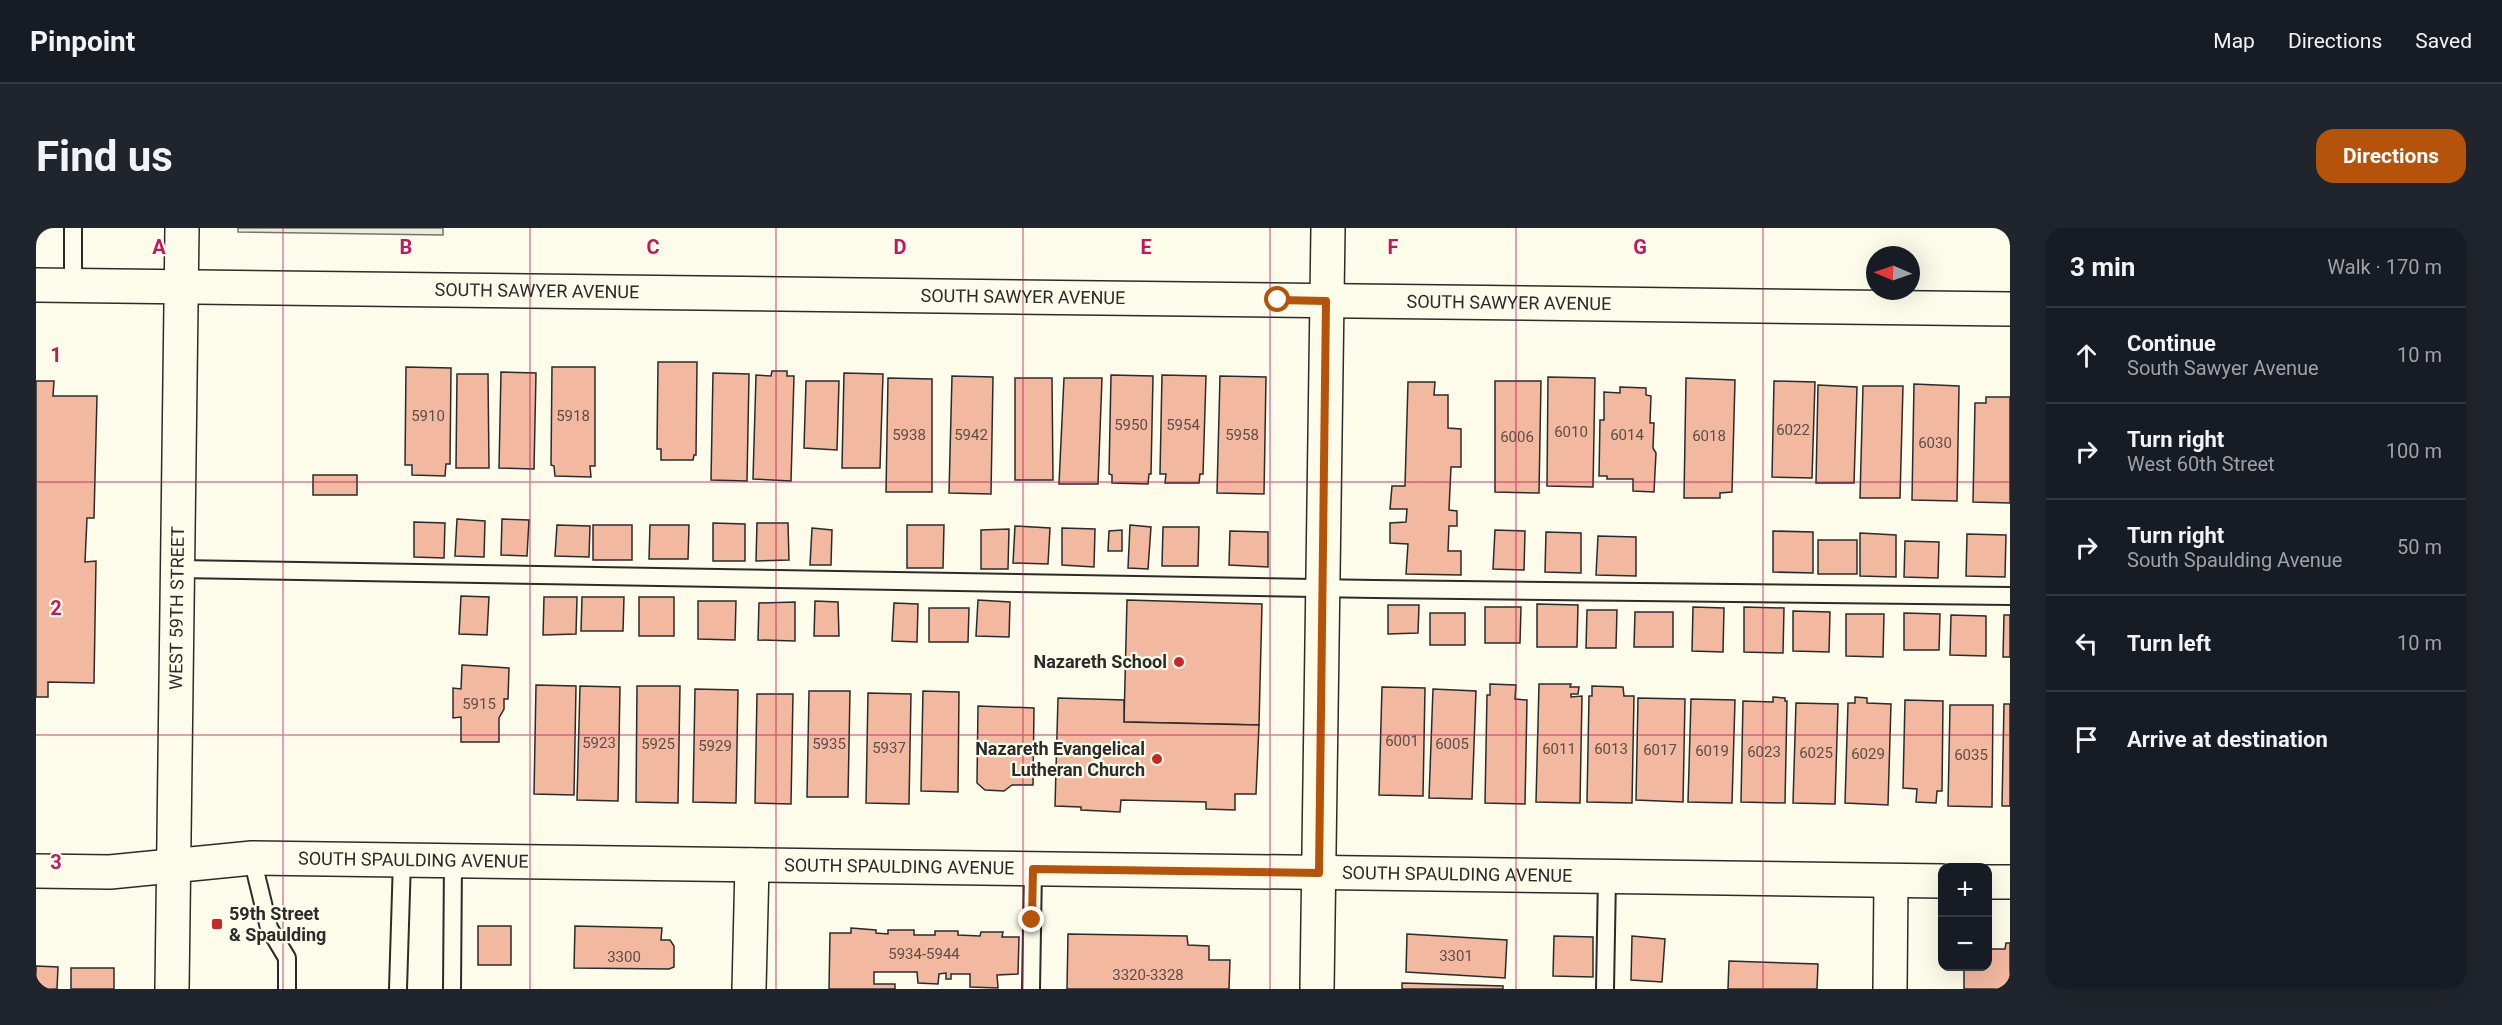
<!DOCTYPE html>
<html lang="en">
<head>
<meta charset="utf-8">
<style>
	:root { --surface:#171b24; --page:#20242c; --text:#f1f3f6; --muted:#9ea1a6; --line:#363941; --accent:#b45309 }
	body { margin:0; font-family:Roboto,sans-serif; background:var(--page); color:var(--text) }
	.controls { position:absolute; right:18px; bottom:18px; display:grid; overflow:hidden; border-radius:12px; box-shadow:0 6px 24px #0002 }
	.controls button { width:54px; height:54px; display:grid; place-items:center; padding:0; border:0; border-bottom:2px solid var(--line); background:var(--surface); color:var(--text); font:30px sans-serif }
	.compass { position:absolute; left:1830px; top:18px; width:54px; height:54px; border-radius:50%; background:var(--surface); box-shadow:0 6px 24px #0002; rotate:272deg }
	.stop { position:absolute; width:18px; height:18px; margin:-14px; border:4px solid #b45309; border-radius:50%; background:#fff }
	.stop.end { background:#b45309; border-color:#fff; box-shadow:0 2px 6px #0008 }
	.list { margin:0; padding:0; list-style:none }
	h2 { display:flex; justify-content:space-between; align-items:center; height:78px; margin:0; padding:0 24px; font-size:26px }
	h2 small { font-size:20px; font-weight:400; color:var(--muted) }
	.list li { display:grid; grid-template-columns:39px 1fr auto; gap:18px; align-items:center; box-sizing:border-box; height:96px; padding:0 24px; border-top:2px solid var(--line) }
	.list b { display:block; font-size:22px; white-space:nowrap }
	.list p { margin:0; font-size:20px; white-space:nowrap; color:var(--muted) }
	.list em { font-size:20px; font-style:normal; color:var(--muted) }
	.icon { flex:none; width:33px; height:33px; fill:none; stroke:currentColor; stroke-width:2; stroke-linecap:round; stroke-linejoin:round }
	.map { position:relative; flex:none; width:1974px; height:761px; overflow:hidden; border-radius:18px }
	header { display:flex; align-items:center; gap:36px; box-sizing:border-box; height:84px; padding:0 30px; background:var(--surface); border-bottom:2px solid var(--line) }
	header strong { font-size:28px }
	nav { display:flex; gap:33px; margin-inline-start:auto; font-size:21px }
	.intro { display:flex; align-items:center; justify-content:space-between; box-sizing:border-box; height:144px; padding:0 36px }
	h1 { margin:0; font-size:42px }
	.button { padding:15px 27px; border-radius:18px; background:var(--accent); color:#fff; font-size:21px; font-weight:700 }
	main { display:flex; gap:36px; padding:0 36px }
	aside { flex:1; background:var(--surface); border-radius:18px; box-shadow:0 6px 24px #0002 }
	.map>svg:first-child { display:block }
</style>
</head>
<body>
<header>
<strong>Pinpoint</strong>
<nav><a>Map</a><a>Directions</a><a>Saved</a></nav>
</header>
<div class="intro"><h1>Find us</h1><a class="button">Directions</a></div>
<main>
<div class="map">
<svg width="1974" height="761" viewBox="0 0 1974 761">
	<rect width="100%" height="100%" fill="#fdfbea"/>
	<path fill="#eceadb" stroke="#74746e" stroke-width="1.5" d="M202,0H407V7L202,4Z"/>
	<g fill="#f2b8a0" stroke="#2b2b2b" stroke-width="1.5">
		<path d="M622,134H661L660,227H658L657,232H625V221H621Z"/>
		<path d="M370,139L415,140L414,236H410L409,248L376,247V237H369Z"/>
		<path d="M516,139H559V238H554L555,249L519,248L518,238L515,237Z"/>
		<path d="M736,143H751V148H758L755,253L717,251L720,147L735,148Z"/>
		<path d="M465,144L500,145L498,241L463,240Z"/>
		<path d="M677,145L713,146L711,253L675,252Z"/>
		<path d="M808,145L847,146L844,240H806Z"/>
		<path d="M421,146H452L453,240H420Z"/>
		<path d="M1075,147L1117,148L1115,246H1113L1112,256L1076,255V247L1073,246Z"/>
		<path d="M1126,147L1170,148L1167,246H1164L1163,255H1129L1130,246H1124Z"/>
		<path d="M916,148L957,149L955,266L913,265Z"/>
		<path d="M1184,148L1230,149L1228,266L1181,265Z"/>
		<path d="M1512,149L1559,150L1557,259L1511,258Z"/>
		<path d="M852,150L896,151V264H850Z"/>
		<path d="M979,150H1016L1017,252H979Z"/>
		<path d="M1028,150H1066L1062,256H1023Z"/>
		<path d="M1650,150L1699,152L1696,264L1684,265V270H1648Z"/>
		<path d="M0,153H18L17,168H61L58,290H51L49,334L60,333L58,455L12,454V469H0Z"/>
		<path d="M770,153H803L801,222L768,220Z"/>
		<path d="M1459,153H1505L1503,265L1459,264Z"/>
		<path d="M1738,153L1779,154L1776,250L1736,249Z"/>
		<path d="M1372,154H1399L1398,167H1412V200L1425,201V239H1415L1413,282L1421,283V298H1413L1412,323H1425V347L1370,346L1372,316L1354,315V295L1370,294L1371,281H1354L1356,258H1369Z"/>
		<path d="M1878,156L1923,158L1921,273L1876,272Z"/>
		<path d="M1782,157L1821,159L1818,255H1780Z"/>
		<path d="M1827,158H1867L1864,270H1824Z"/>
		<path d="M1584,159L1610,160V167L1615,168L1614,195H1618L1617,220L1620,225L1618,264L1597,263V251H1571V248H1563L1564,192H1568V164L1584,165Z"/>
		<path d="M1950,169H1974V275L1937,274L1939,175H1950Z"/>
		<rect x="277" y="247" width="44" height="20"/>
		<path d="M421,291L449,293L448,329L419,328Z"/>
		<path d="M466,291L493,292L491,328L465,327Z"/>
		<path d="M378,294L409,295L408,330L378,329Z"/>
		<path d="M677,295L709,296V333H677Z"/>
		<path d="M721,295H752L753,332L720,333Z"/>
		<path d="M521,297L554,298L553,329L519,328Z"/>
		<rect x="557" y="297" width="39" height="35"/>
		<path d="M614,297H653L652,331H613Z"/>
		<path d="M871,297H908L907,340H871Z"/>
		<path d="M1094,297L1115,299L1112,341L1092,340Z"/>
		<path d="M979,298L1014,300L1012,336L977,335Z"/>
		<path d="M1127,299H1163L1162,338H1126Z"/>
		<path d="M776,300L796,302L795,337H774Z"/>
		<path d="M1026,300L1059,301L1058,339L1026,337Z"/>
		<path d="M973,301L972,341H945V302Z"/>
		<path d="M1086,302V323H1072L1073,303Z"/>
		<path d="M1459,302L1489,303L1488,342L1457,341Z"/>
		<path d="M1194,303L1232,304V339L1193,337Z"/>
		<path d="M1737,303L1777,304V345L1737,344Z"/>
		<path d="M1510,304L1545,305V345L1509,344Z"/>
		<path d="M1824,305L1860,307V349L1824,348Z"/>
		<path d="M1931,306L1970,307L1969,349L1930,348Z"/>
		<path d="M1562,308L1600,309V348L1560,347Z"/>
		<rect x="1782" y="312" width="39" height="34"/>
		<path d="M1869,313L1903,314L1902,350L1868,349Z"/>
		<path d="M425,368L453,369L451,407L423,406Z"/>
		<path d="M508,369H541L540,406L507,407Z"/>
		<path d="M546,369H588L587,403H545Z"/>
		<rect x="603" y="369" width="35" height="39"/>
		<path d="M942,372L974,374L973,409L940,408Z"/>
		<path d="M1091,372L1226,376L1223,497L1088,494Z"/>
		<path d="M662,373H700L699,412L662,411Z"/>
		<path d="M779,373L802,374L803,408H778Z"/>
		<path d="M759,374V413L722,412L723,375Z"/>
		<path d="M858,375L882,376L881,414L856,413Z"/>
		<path d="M1501,376L1542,377L1541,419H1501Z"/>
		<path d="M1352,377H1383L1382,405L1352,406Z"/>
		<path d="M1449,379H1485L1484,415H1449Z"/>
		<path d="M1657,379L1688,380L1687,424L1656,423Z"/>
		<path d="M1708,379L1748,380L1747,425L1708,424Z"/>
		<path d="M893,380H933L932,414H893Z"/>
		<path d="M1551,382H1581L1580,420H1550Z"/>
		<path d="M1757,383L1794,384L1793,424L1757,423Z"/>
		<path d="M1599,384H1637V419H1598Z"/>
		<rect x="1394" y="385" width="35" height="32"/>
		<path d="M1868,385L1904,386L1903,422H1868Z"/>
		<path d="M1810,386H1848L1847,429L1810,428Z"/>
		<path d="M1915,387L1950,388V428L1914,427Z"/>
		<path d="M1968,387H1974V429H1967Z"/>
		<path d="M426,437L473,440L472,471H468V481L463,490V514H425V489L417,490V460L425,461Z"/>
		<path d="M1454,456L1480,457L1479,471L1491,472L1489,576L1449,575L1451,467H1454Z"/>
		<path d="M1503,456H1535L1534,459H1543L1542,466H1535V469L1546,468L1544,575L1500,574Z"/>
		<path d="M500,457L540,458L538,567L498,566Z"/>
		<path d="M544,458L584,459L582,573L541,572Z"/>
		<path d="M601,458H644L642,575L600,574Z"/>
		<path d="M1556,458L1587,459L1588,468H1598L1596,575L1551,574L1553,468H1556Z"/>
		<path d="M1346,459L1389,460L1387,568L1343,567Z"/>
		<path d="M659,461L702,462L700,575L657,574Z"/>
		<path d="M1397,461L1440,463L1436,571L1393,570Z"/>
		<path d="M773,463H814L812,569H771Z"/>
		<path d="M887,463L923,464L922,564L885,563Z"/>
		<path d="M832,465L875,466L873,576L830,575Z"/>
		<path d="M721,466H757L755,576L719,575Z"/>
		<path d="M1737,469L1749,470V473H1751L1749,575L1705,574L1707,473L1737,474Z"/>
		<path d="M1819,469L1831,470V475L1855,476L1852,577L1809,575L1812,475H1819Z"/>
		<path d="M1022,470L1088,472V494L1223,497L1220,566H1199V582L1170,581V574L1085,572L1084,584L1045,582V579L1019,578Z"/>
		<path d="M1602,470L1649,471L1647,574L1600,572Z"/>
		<path d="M1655,471L1699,472L1696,575L1652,574Z"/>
		<path d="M1869,472L1907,473L1906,563H1901L1900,575L1880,574L1881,561L1867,560Z"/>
		<path d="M1760,475L1802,476L1799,576L1757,575Z"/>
		<path d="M1968,476H1974V578H1966Z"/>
		<path d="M1914,477H1957L1956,579L1912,578Z"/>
		<path d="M942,478L998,480L997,557H976L968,563L949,562L941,555Z"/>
		<rect x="442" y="698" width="33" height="39"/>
		<path d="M539,698L626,700L625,712H634L638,718V739L633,741L538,740Z"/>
		<path d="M815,700L840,702V705L852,706V702H878V707H899V703H922V707L944,708L945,704H967L966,709H983L982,746L961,747L962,760L934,759V746H915V751H910V745L903,746L902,756L882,755L881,744H838V756H859V761H793L794,705H815Z"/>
		<path d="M1032,706L1151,708L1152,717L1173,718V732H1194L1193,761H1031Z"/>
		<path d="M1371,706L1471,712L1469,750L1370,744Z"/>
		<path d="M1518,708L1557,709V749L1517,748Z"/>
		<path d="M1596,708L1629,711L1626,754L1595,752Z"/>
		<path d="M1970,715H1974V761H1928V738H1952V721H1969Z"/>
		<path d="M1693,733L1782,736L1781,761H1692Z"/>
		<path d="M0,738L22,739L21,761H0Z"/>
		<rect x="35" y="740" width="43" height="21"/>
		<path d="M1366,755L1467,758V761H1366Z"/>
	</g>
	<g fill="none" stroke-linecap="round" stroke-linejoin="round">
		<g stroke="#2b2b2b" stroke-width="20">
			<g id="service">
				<path d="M37,58V0"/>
				<path d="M141,341L1338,361L1974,368"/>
				<path d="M216,630L233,700L251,730V761"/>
				<path d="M362,761L366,632"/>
				<path d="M416,761L417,633"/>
				<path d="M995,761L997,641"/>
				<path d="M1569,761L1571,649"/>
			</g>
		</g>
		<g stroke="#2b2b2b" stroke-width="36">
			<g id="minor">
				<path id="s1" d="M0,57L1974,81"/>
				<path id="s2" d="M0,643L74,644L216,630L1906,653"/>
				<path d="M1952,654H1974"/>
				<path d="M713,761L716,637"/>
				<path d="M1281,761L1292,0"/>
				<path d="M1854,761L1855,653"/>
			</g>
		</g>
		<g stroke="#2b2b2b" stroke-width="36">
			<g id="tertiary">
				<path id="s3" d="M136,761L146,0"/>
			</g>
		</g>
		<use href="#service" stroke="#fdfbea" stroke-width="16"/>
		<use href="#minor" stroke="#fdfbea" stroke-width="33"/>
		<use href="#tertiary" stroke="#fdfbea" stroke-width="33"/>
	</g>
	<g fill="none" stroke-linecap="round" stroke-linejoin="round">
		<path stroke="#b45309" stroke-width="8" d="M996,692L997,641L1283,645L1290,73L1242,72"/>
	</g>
	<path fill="none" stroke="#c2185b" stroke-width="1.5" stroke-opacity="0.55" d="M247,0V761M494,0V761M740,0V761M987,0V761M1234,0V761M1480,0V761M1727,0V761M0,254H1974M0,507H1974"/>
	<g fill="#c62828" stroke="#fdfbea" stroke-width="2">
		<circle cx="1143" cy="434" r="6"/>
		<circle cx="1121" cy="531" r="6"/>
		<rect x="175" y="690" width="12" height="12" rx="3"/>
	</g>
	<g text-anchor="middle" stroke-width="4.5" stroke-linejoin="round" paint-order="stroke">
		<g font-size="15" fill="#5d4e48">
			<text x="392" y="193">5910</text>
			<text x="537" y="193">5918</text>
			<text x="1095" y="202">5950</text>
			<text x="1147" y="202">5954</text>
			<text x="1757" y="207">6022</text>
			<text x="1535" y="209">6010</text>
			<text x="873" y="212">5938</text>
			<text x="935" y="212">5942</text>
			<text x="1206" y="212">5958</text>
			<text x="1591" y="212">6014</text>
			<text x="1673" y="213">6018</text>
			<text x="1481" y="214">6006</text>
			<text x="1899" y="220">6030</text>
			<text x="443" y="481">5915</text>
			<text x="1366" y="518">6001</text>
			<text x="563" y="520">5923</text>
			<text x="622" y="521">5925</text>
			<text x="793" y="521">5935</text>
			<text x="1416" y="521">6005</text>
			<text x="679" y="523">5929</text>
			<text x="853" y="525">5937</text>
			<text x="1523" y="526">6011</text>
			<text x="1575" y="526">6013</text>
			<text x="1624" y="527">6017</text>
			<text x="1676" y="528">6019</text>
			<text x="1728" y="529">6023</text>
			<text x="1780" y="530">6025</text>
			<text x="1832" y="531">6029</text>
			<text x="1935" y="532">6035</text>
			<text x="888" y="731">5934-5944</text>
			<text x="1420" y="733">3301</text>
			<text x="588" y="734">3300</text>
			<text x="1112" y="752">3320-3328</text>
		</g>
		<g font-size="18" fill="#2b2b2b" stroke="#fdfbea">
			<text dy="6" stroke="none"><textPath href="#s1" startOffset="501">SOUTH SAWYER AVENUE</textPath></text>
			<text dy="6" stroke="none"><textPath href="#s1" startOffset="987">SOUTH SAWYER AVENUE</textPath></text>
			<text dy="6" stroke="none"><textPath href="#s1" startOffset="1473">SOUTH SAWYER AVENUE</textPath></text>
			<text dy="6" stroke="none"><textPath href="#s3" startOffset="381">WEST 59TH STREET</textPath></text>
			<text dy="6" stroke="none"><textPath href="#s2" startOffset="378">SOUTH SPAULDING AVENUE</textPath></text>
			<text dy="6" stroke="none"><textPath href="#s2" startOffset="864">SOUTH SPAULDING AVENUE</textPath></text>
			<text dy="6" stroke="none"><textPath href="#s2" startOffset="1422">SOUTH SPAULDING AVENUE</textPath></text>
		</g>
		<g font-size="18" font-weight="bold" fill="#2b2b2b" stroke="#fdfbea" text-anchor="end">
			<text x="1131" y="440">Nazareth School</text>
			<text x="1109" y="527">Nazareth Evangelical<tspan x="1109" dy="21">Lutheran Church</tspan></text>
			<text x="193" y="692" text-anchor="start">59th Street<tspan x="193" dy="21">&amp; Spaulding</tspan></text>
		</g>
	</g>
	<g font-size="20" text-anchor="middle" font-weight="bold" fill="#c2185b" stroke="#fdfbea" stroke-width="4.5" stroke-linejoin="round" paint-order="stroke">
		<text x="123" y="26">A</text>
		<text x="370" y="26">B</text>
		<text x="617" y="26">C</text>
		<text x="864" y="26">D</text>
		<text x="1110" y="26">E</text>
		<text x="1357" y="26">F</text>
		<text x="1604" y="26">G</text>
		<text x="20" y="134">1</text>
		<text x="20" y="387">2</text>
		<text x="20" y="641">3</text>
	</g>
</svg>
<div class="controls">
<button>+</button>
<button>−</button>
</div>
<svg class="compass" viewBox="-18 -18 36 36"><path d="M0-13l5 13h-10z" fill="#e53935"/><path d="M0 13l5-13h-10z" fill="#9ea1a6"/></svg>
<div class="stop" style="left:1242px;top:72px"></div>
<div class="stop end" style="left:996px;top:692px"></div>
</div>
<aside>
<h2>3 min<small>Walk · 170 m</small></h2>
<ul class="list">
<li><svg class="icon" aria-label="ahead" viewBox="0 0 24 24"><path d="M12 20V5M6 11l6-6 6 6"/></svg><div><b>Continue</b><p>South Sawyer Avenue</p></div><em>10 m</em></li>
<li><svg class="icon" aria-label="right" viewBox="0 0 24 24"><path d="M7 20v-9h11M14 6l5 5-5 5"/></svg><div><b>Turn right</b><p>West 60th Street</p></div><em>100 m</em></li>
<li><svg class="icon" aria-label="right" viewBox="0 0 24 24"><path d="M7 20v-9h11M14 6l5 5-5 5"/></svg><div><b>Turn right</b><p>South Spaulding Avenue</p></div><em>50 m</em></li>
<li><svg class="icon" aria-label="left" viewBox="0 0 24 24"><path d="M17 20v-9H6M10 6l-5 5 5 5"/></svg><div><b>Turn left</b></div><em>10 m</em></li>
<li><svg class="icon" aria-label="arrive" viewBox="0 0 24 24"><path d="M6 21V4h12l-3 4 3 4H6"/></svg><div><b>Arrive at destination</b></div></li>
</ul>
</aside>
</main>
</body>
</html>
